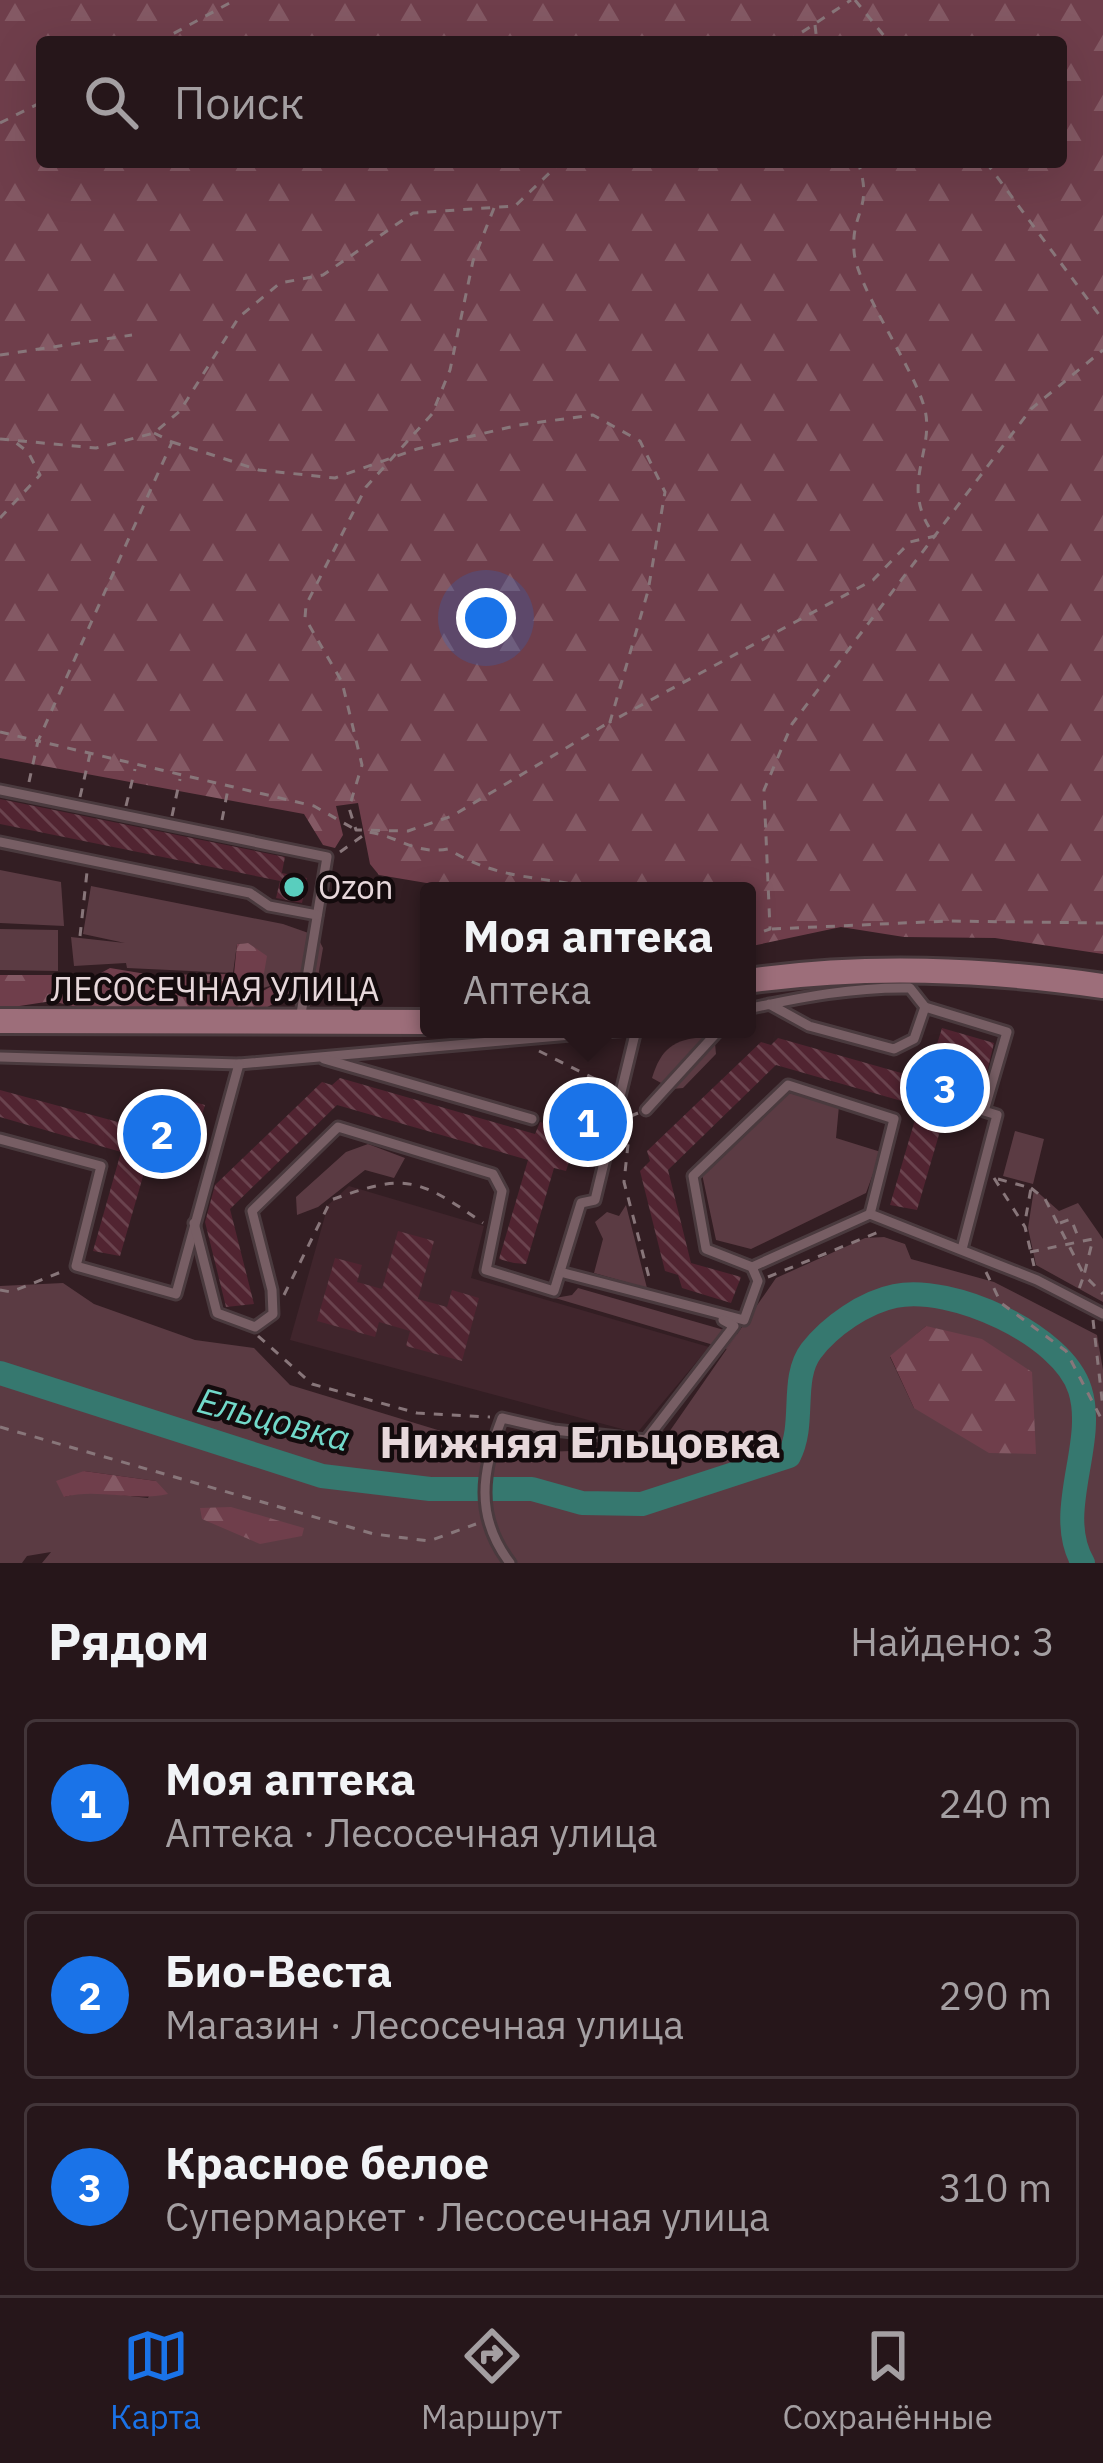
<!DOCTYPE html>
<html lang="ru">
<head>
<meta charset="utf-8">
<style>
	:root { --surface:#26161a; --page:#2e1f23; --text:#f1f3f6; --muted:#a49fa2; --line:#423539; --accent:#1a73e8 }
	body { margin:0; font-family:"IBM Plex Sans",sans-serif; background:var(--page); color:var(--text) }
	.you { position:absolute; left:486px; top:618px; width:42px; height:42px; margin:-30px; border:9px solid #fff; border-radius:50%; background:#1a73e8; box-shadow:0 0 0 18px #1a73e833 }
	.badge { display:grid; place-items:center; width:78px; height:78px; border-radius:50%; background:var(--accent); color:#fff; font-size:39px; font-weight:700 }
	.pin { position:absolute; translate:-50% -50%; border:6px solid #fff; box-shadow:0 3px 12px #0006 }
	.popup { position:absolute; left:420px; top:882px; width:336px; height:156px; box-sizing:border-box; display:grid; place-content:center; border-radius:12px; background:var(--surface); filter:drop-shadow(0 3px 9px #0005); font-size:39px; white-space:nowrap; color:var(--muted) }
	.popup b { font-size:45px; color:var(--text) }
	.popup::after { content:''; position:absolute; left:50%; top:100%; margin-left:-24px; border:24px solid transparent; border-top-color:var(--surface) }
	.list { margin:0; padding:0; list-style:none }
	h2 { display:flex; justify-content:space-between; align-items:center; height:156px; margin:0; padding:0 48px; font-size:51px }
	h2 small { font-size:39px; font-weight:400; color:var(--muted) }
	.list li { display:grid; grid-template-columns:78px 1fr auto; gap:36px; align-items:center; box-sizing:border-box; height:168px; margin:0 24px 24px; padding:0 24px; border:3px solid var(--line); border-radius:12px }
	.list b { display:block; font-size:45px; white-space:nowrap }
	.list p { margin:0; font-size:39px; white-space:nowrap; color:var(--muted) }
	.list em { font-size:39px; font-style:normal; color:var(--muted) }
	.icon { flex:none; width:66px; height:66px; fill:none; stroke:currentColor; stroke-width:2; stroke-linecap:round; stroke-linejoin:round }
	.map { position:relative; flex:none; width:1103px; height:1563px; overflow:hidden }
	.search { position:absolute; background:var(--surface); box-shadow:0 12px 48px #0002; left:36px; right:36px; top:36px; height:132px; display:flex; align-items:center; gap:30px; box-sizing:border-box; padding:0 42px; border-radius:12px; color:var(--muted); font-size:45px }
	.sheet { height:732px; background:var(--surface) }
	nav { display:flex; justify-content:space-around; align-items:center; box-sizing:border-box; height:168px; border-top:3px solid var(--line); background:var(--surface); font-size:33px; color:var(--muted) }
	nav a { display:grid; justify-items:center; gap:6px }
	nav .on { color:var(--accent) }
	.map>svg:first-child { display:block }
</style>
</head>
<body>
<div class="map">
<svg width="1103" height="1563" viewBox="0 0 1103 1563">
	<defs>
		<pattern id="forest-firs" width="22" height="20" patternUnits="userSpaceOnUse" patternTransform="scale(3)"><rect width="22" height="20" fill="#6f3e4b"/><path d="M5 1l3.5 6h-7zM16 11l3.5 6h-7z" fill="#845964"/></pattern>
		<pattern id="building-back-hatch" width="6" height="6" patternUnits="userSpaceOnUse" patternTransform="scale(3)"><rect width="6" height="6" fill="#512431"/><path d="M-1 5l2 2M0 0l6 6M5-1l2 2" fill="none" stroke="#6a434e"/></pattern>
	</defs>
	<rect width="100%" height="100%" fill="#331e23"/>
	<path fill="#40252c" d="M349,1186L484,1226L471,1278L709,1347L637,1433L290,1340L328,1205Z"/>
	<g fill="#5b3b43" fill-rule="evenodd">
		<path d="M0,870L61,882L64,926L0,923Z"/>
		<path d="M91,886L283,924L317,936L323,948L315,994L284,998L279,983L254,991L247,984L248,943L237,944L233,973L127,968L126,963L74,966L71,937L125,943L83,934Z"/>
		<path d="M0,929L58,930V971L0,970Z"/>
		<path d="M705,1037L715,1043L716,1054L683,1088L672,1089L652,1078C661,1049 673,1039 705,1037Z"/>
		<path d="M789,1093L839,1106L836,1138L881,1152L866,1193L751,1249L716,1240L702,1174Z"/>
		<path d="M1015,1131L1044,1139L1033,1184L1003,1176Z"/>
		<path d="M368,1144L405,1158L394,1178L365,1170L318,1207L297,1215L296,1197L346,1152Z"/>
		<path d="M1034,1189L1059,1211L1078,1203L1103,1239V1302L1036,1265L1028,1228Z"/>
		<path d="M626,1205L647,1288L594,1273L603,1239L595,1222L607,1212L619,1216Z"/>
		<path d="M884,1237L905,1244L911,1259L994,1282L1097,1335L1103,1370V1563H42L51,1552L27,1556L22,1563H0V1286L63,1283L94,1304L195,1340L254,1348L290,1385L513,1453L658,1448L776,1278L865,1238ZM926,1326L914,1408L890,1357ZM84,1471L156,1481L148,1498L86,1491L64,1497Z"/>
		<path d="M578,1288L738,1334L727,1349L555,1298L572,1295Z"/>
	</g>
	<g fill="url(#forest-firs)" fill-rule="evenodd">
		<path d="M0,0H1103V954L995,938L904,937L841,927L747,947V891H474L379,875L370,864L358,803L336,806L343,835L335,848L323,845L304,814L0,758ZM42,42H1061V162H42Z"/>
		<path d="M248,943L267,956L264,973L248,985L263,991L279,982L284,998L260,1011H91L52,1001L0,1009V975H52L72,989L110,968L152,975L234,974L237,944Z"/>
		<path d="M926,1326L982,1339L1032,1372L1036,1454L989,1453L914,1408L890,1356Z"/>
		<path d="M84,1471L156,1481L168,1494C132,1502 98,1488 64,1497L56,1481Z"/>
		<path d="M231,1507L304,1528L302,1536L260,1544L202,1519L200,1508Z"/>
	</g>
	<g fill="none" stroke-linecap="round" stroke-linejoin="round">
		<path stroke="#36786f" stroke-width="24" d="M0,1373L322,1476L430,1489H532L582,1503L642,1504L789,1456C806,1424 790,1379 811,1351C830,1326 865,1302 895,1296C950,1284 1063,1334 1080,1390C1097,1444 1053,1512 1083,1563"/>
	</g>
	<g fill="url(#building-back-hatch)">
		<path d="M0,799L285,857L281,877L282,873L307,878L302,903L276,898L280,881L0,824Z"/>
		<path d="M942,1028L994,1043L975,1123L945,1114L917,1210L890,1205L919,1106L776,1065L668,1170L691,1263L741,1277L731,1303L682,1288L678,1275L665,1271L640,1171L650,1161L647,1151L761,1042L771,1045L778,1038L926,1080Z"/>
		<path d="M340,1078L535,1134L540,1122L551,1125L561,1089L599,1100L586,1146L595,1148L590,1165L570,1159L566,1171L554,1168L526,1264L514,1263L499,1259L528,1160L337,1105L230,1209L254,1304L226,1307L205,1222L215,1185L322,1082L332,1085Z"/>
		<path d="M0,1090L129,1125L132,1113L145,1117L149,1102L161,1106L164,1094L205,1105L193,1146L181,1142L178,1155L163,1151L160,1163L148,1159L120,1256L93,1251L121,1152L0,1117Z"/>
		<path d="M398,1231L434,1241L418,1299L447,1307L452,1290L479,1298L462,1361L406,1346L410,1331L379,1322L375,1337L317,1321L335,1258L362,1265L357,1282L382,1289Z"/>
	</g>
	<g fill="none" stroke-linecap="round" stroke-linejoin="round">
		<g stroke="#4a3a3e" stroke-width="15">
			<g id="lane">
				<path d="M0,790L327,857L300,1020"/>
				<path d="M0,842L250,893L269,906L317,915"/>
				<path d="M925,1007L1007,1032L984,1111L997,1115L962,1249"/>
				<path d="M747,1009C802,997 854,987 910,988L925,1007L914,1039L894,1049L809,1026L769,1004"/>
				<path d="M0,1057L239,1064L640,1029"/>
				<path d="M324,1059L532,1119"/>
				<path d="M646,1110L720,1029"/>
				<path d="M0,1139L101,1166L76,1266L176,1294L239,1064"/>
				<path d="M194,1223L217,1313L255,1327L273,1314L272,1290L252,1211L338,1127L493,1174L502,1191L486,1270L554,1291L581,1203L595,1200L636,1030"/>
				<path d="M752,1267L706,1249L693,1176L788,1085L894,1119L870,1214"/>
				<path d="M560,1272L744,1320L758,1281L752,1267L870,1214L1037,1280L1103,1314"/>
				<path d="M510,1563C474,1516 482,1470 502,1418L554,1430L646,1440L734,1326L723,1320"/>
			</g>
		</g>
		<g stroke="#4a3a3e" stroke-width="30">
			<g id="secondary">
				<path d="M747,981C868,964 983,969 1103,986"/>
				<path d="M0,1021L429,1022"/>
			</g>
		</g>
		<g stroke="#88767a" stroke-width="3" stroke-dasharray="9 9" stroke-linecap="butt">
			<path d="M855,0L889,42"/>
			<path d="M815,25L817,42"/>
			<path d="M158,42L235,0"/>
			<path d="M787,42L851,0"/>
			<path d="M0,123L42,102"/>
			<path d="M986,162L1103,320"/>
			<path d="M494,208L473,261L450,370L432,414L366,487L306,605L305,618L342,682L362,765L349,808L356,830L408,831L452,816L608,723"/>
			<path d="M0,355L132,335"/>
			<path d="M0,439L96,448L154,433L180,411L239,317L280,283L323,275L413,213L515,206L561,162"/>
			<path d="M172,442L259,470L335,478L417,449L519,425L593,415L640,441L665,492L648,591L610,722L873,580L910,542L935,536C896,484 939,449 923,403C910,363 856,285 854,251C851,211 874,209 858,162"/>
			<path d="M0,518L40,475L28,452L11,439"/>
			<path d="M0,732L38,741L172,442L154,433"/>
			<path d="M29,782L38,741L314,806L356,830"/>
			<path d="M80,797L90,754"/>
			<path d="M126,806L135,769"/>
			<path d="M172,816L180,779"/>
			<path d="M222,820L228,789"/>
			<path d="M340,852L368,832C399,836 414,855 448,849C503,883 543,874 601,891"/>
			<path d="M772,929L948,921L1103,923"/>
			<path d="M80,936L87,872"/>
			<path d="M747,937L770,929L764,790L792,724L1031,409L1103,350"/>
			<path d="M445,1031L471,1029"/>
			<path d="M539,1051L603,1083L609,1097"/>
			<path d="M638,1113L631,1116L624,1182L650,1281"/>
			<path d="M994,1178L1025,1227L1034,1266"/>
			<path d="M998,1179L1031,1188L1025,1222"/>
			<path d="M1031,1188L1045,1199L1084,1275L1079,1289"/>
			<path d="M1060,1223L1071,1219L1079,1239"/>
			<path d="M1030,1252L1093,1239L1084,1275L1103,1294"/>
			<path d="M986,1272L1001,1303L1066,1351L1103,1422"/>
			<path d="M768,1277L881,1231"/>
			<path d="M0,1290L11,1292L66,1270"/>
			<path d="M284,1295L331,1200C405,1173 417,1177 483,1223"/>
			<path d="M1093,1320L1103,1408"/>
			<path d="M258,1336L312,1384L417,1413L490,1417"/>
			<path d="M0,1427L374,1534L429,1541L476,1524"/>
		</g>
		<use href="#lane" stroke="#775e64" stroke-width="9"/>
		<use href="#secondary" stroke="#9d6e7a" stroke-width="24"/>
	</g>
	<circle fill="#59cebe" stroke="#140b0d" stroke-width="4.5" cx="294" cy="887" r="12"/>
	<g text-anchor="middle" stroke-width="9" stroke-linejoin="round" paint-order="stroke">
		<g font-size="33" fill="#e7d8db" stroke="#140b0d" text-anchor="start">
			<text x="318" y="899">Ozon</text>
		</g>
		<g font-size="33" fill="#e7d8db" stroke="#140b0d">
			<text x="215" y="1001">ЛЕСОСЕЧНАЯ УЛИЦА</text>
		</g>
		<g font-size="36" font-style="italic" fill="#72d9ca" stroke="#140b0d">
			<text transform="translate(274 1419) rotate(15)" y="13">Ельцовка</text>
		</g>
		<g font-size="45" font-weight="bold" fill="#e7d8db" stroke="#140b0d">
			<text x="580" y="1458">Нижняя Ельцовка</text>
		</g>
	</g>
</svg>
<div class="you"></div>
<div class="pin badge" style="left:588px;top:1122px">1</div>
<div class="popup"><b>Моя аптека</b>Аптека</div>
<div class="pin badge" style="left:162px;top:1134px">2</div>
<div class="pin badge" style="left:945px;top:1088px">3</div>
<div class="search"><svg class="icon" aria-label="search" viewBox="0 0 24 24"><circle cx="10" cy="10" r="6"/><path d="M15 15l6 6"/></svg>Поиск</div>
</div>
<section class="sheet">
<h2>Рядом<small>Найдено: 3</small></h2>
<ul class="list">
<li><span class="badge">1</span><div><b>Моя аптека</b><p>Аптека · Лесосечная улица</p></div><em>240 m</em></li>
<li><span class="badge">2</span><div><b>Био-Веста</b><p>Магазин · Лесосечная улица</p></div><em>290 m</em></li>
<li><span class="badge">3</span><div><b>Красное белое</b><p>Супермаркет · Лесосечная улица</p></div><em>310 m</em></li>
</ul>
</section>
<nav>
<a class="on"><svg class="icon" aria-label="map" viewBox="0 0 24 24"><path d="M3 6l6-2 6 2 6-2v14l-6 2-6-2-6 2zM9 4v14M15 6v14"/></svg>Карта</a>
<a><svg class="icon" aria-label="directions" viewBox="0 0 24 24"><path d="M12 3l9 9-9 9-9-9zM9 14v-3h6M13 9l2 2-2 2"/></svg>Маршрут</a>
<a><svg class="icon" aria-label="saved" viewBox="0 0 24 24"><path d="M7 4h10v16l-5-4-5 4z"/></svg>Сохранённые</a>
</nav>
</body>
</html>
